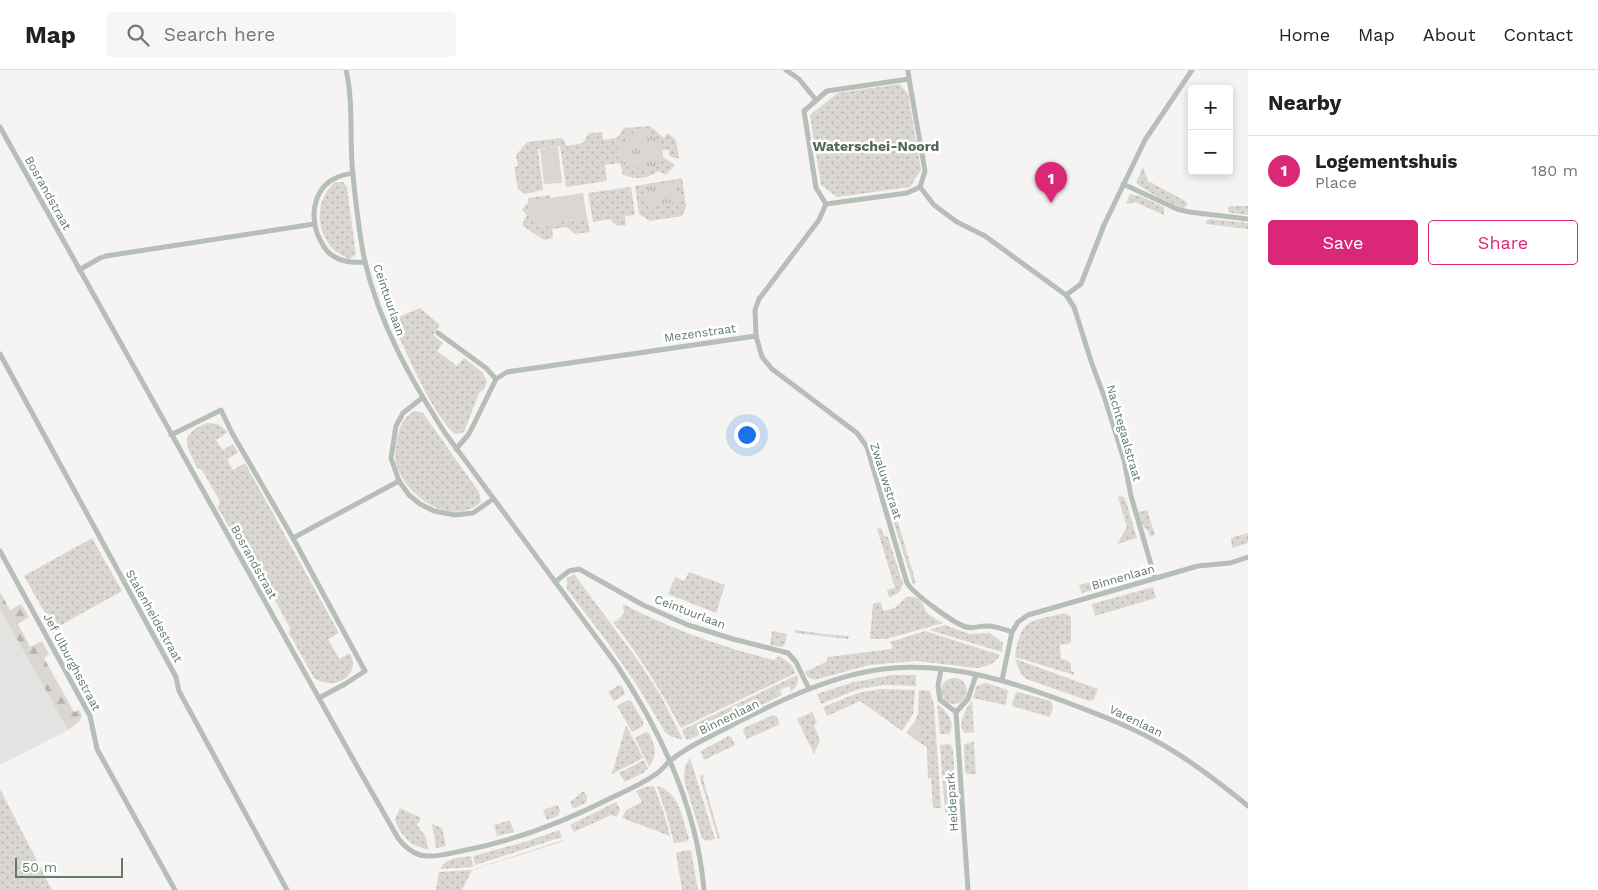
<!DOCTYPE html>
<html lang="en">
<head>
<meta charset="utf-8">
<style>
	:root { --surface:#fff; --page:#f6f6f6; --text:#222; --muted:#767676; --line:#e0e0e0; --accent:#db2777 }
	body { margin:0; font-family:"Work Sans",sans-serif; background:var(--page); color:var(--text) }
	.controls { position:absolute; right:15px; top:15px; display:grid; overflow:hidden; border-radius:5px; box-shadow:0 2px 8px #0003 }
	.controls button { width:45px; height:45px; display:grid; place-items:center; padding:0; border:0; border-bottom:1px solid var(--line); background:var(--surface); color:var(--text); font:25px sans-serif }
	.scale { position:absolute; left:15px; bottom:12px; width:108px; box-sizing:border-box; padding-left:5px; border:2px solid #637b6b; border-top:0; font-size:14px; line-height:18px; white-space:nowrap; color:#637b6b; -webkit-text-stroke:4px #fff; paint-order:stroke }
	.you { position:absolute; left:746px; top:364px; width:18px; height:18px; margin:-12px; border:4px solid #fff; border-radius:50%; background:#1a73e8; box-shadow:0 0 0 8px #1a73e833 }
	.badge { display:grid; place-items:center; width:32px; height:32px; border-radius:50%; background:var(--accent); color:#fff; font-size:16px; font-weight:700 }
	.pin { position:absolute; translate:-50% -41px; filter:drop-shadow(0 1px 2px #0008) }
	.pin::after { content:''; position:absolute; top:26px; width:18px; height:15px; background:inherit; clip-path:polygon(0 0,100% 0,50% 100%) }
	.list { margin:0; padding:0; list-style:none }
	h2 { display:flex; justify-content:space-between; align-items:center; height:65px; margin:0; padding:0 20px; font-size:21px }
	h2 small { font-size:16px; font-weight:400; color:var(--muted) }
	.list li { display:grid; grid-template-columns:32px 1fr auto; gap:15px; align-items:center; box-sizing:border-box; height:70px; padding:0 20px; border-top:1px solid var(--line) }
	.list b { display:block; font-size:19px; white-space:nowrap }
	.list p { margin:0; font-size:16px; white-space:nowrap; color:var(--muted) }
	.list em { font-size:16px; font-style:normal; color:var(--muted) }
	.actions { display:flex; gap:10px; padding:15px 20px }
	.actions a { flex:1; padding:11px 0; border:1px solid var(--accent); border-radius:5px; text-align:center; font-size:18px; color:var(--accent) }
	.actions .main { background:var(--accent); color:#fff }
	.icon { flex:none; width:28px; height:28px; fill:none; stroke:currentColor; stroke-width:2; stroke-linecap:round; stroke-linejoin:round }
	.map { position:relative; flex:none; width:1248px; height:820px; overflow:hidden }
	header { display:flex; align-items:center; gap:30px; box-sizing:border-box; height:70px; padding:0 25px; background:var(--surface); border-bottom:1px solid var(--line) }
	header strong { font-size:24px }
	nav { display:flex; gap:28px; margin-inline-start:auto; font-size:18px }
	.search { width:350px; height:45px; background:var(--page); display:flex; align-items:center; gap:12px; box-sizing:border-box; padding:0 18px; border-radius:5px; color:var(--muted); font-size:19px }
	main { display:flex }
	aside { flex:1; background:var(--surface) }
	.map>svg:first-child { display:block }
</style>
</head>
<body>
<header>
<strong>Map</strong>
<div class="search"><svg class="icon" aria-label="search" viewBox="0 0 24 24"><circle cx="10" cy="10" r="6"/><path d="M15 15l6 6"/></svg>Search here</div>
<nav><a>Home</a><a>Map</a><a>About</a><a>Contact</a></nav>
</header>
<main>
<div class="map">
<svg width="1248" height="820" viewBox="0 0 1248 820">
	<defs>
		<pattern id="grass-dots" width="8" height="8" patternUnits="userSpaceOnUse" patternTransform="scale(1.25)"><rect width="8" height="8" fill="#dad6d2"/><path d="M2 2h.1M6 6h.1" fill="none" stroke="#b4b3ae" stroke-width="1.8" stroke-linecap="round"/></pattern>
		<pattern id="forest-firs" width="22" height="20" patternUnits="userSpaceOnUse" patternTransform="scale(1.25)"><rect width="22" height="20" fill="#dad6d2"/><path d="M5 1l3.5 6h-7zM16 11l3.5 6h-7z" fill="#b4b3ae"/></pattern>
		<pattern id="park-tufts" width="24" height="20" patternUnits="userSpaceOnUse" patternTransform="scale(1.25)"><rect width="24" height="20" fill="#dad6d2"/><path d="M3 7l-1-3M5 7V3M7 7l1-3M15 17l-1-3M17 17v-4M19 17l1-3" fill="none" stroke="#b4b3ae"/></pattern>
	</defs>
	<rect width="100%" height="100%" fill="#f6f3f3"/>
	<path fill="#e3e3e2" d="M0,539L68,660L0,695Z"/>
	<g fill="url(#grass-dots)">
		<path d="M899,14L908,24L921,100L910,117L837,127L821,115L810,45L838,23Z"/>
		<path d="M650,56L664,68L668,63L676,70L679,88H674L669,85V80H662L663,87L675,95L666,105L659,101C646,109 638,110 623,105L620,93L605,95L607,111L566,117L560,76L538,79L543,120L525,124L518,119L514,97L518,96L516,85L527,72L562,68L567,76L583,73L589,63L602,62L603,70L617,68L624,58Z"/>
		<path d="M1143,97L1148,111L1187,132V135L1184,138C1167,133 1150,123 1136,113Z"/>
		<path d="M682,108L686,137L682,146L650,151L639,144L635,116Z"/>
		<path d="M335,112H343L347,117L356,185L349,189C344,186 338,184 333,179C315,160 315,129 335,112Z"/>
		<path d="M631,117L635,145L625,146L626,155L617,156L610,149L593,152L588,123Z"/>
		<path d="M1130,124L1140,126L1164,137V145L1135,132L1126,134Z"/>
		<path d="M550,125V128L530,132L534,157L587,148L590,162L575,164L567,157L552,159L553,168L544,170L523,156V152L527,145L522,140L528,132V128Z"/>
		<path d="M1229,136H1248V145L1230,143L1228,141Z"/>
		<path d="M1209,149L1248,153V159L1206,154V151Z"/>
		<path d="M420,238L440,255L433,265L443,273L437,281L457,296L464,288L482,302L487,312L484,319L479,323L464,362L456,364C436,352 402,274 392,250Z"/>
		<path d="M415,341L423,343L479,422L481,432C451,459 404,425 396,393C394,385 396,374 398,366C400,355 405,346 415,341Z"/>
		<path d="M207,353L218,354L228,362L216,370L223,380L233,374L238,383L227,389L233,400L245,393L339,563L328,569L339,589L350,583C362,608 332,621 314,608L289,563L290,558L271,523L266,522L218,438L220,431L202,400L197,398C186,374 178,365 207,353Z"/>
		<path d="M1122,426L1125,428L1137,468L1117,474L1127,457L1118,427Z"/>
		<path d="M894,439L916,513L913,514L891,444V441Z"/>
		<path d="M1147,440L1155,465L1150,467L1149,462L1143,456L1138,442Z"/>
		<path d="M880,458L882,459L883,465L888,467L903,514C901,523 897,524 889,527L887,520L895,518L877,459Z"/>
		<path d="M1248,463V473L1232,478L1231,468Z"/>
		<path d="M92,468L122,521L54,559L24,506Z"/>
		<path d="M689,502L725,515L716,543L668,524L675,507L684,511Z"/>
		<path d="M574,504L637,589L661,626L683,670L670,666L665,662L637,615L605,569L567,519V508Z"/>
		<path d="M1110,507L1113,514L1082,523L1079,515Z"/>
		<path d="M1153,517L1156,528L1095,546L1092,534Z"/>
		<path d="M909,527C922,527 921,532 926,541C929,546 938,550 943,553L886,569H870L873,534L881,532L883,541L895,538L905,528Z"/>
		<path d="M623,534C671,559 721,577 774,590L779,586L791,594L796,603L681,658C661,621 639,585 613,552L618,550L624,543Z"/>
		<path d="M1065,543L1071,547V572L1068,574L1060,575L1061,589L1067,590L1071,594V601L1074,602V605L1015,587C1021,547 1030,552 1065,543Z"/>
		<path d="M945,555L969,564L990,563L1003,573L1002,582L929,560Z"/>
		<path d="M795,560L824,564L849,566L848,569L795,563Z"/>
		<path d="M772,561L787,564L785,574L782,577L770,575Z"/>
		<path d="M925,561L1000,585C995,594 987,597 976,598L917,591L891,593L869,595L818,609C812,610 807,608 805,602L826,592L828,587L891,579L893,576L890,572Z"/>
		<path d="M1015,589L1098,619L1094,630L1089,631L1026,609L1021,604Z"/>
		<path d="M797,605C799,612 797,617 791,621L789,616L780,620L782,625L693,668L686,670L682,660Z"/>
		<path d="M893,605H916V616L884,615L859,619L821,634L817,624L854,612Z"/>
		<circle cx="954" cy="621" r="13"/>
		<path d="M985,613L1008,620L1006,635L973,628L977,616Z"/>
		<path d="M619,615L622,616L625,624L614,631L608,622Z"/>
		<path d="M880,619L915,620L913,644L902,661L860,631L827,646L823,637L858,623Z"/>
		<path d="M919,620L930,621L934,635L941,738H933L931,708H928L927,677L917,671L919,666L915,651L918,644Z"/>
		<path d="M1018,622L1051,631L1053,637L1050,647L1012,636L1015,624Z"/>
		<path d="M628,630L631,631L643,651V656L632,662L617,636Z"/>
		<path d="M972,631L974,662L965,663L961,658C962,646 965,640 972,631Z"/>
		<path d="M937,634C947,641 956,652 949,664H940Z"/>
		<path d="M812,642L817,652L814,656L820,670L814,684L797,649Z"/>
		<path d="M773,645L777,647L780,654L747,669L743,661L744,658Z"/>
		<path d="M626,655L643,688L612,704Z"/>
		<path d="M646,662L649,663C655,677 658,684 649,697L635,668Z"/>
		<path d="M729,666L731,667L735,675L704,690L701,681Z"/>
		<path d="M974,672L976,704H968L965,702L964,674Z"/>
		<path d="M950,674L953,680L957,741L953,746L945,742L940,675Z"/>
		<path d="M690,688L715,769L706,771L702,768L684,710L685,696Z"/>
		<path d="M644,690L648,699L643,703L625,712L619,703Z"/>
		<path d="M702,704L704,706L703,709L720,768L718,769L700,708Z"/>
		<path d="M654,716L665,747L670,766L622,748L626,740L642,732L636,721L645,717Z"/>
		<path d="M657,716C680,722 682,749 689,768L687,771L674,773L667,746Z"/>
		<path d="M0,719L52,820H0Z"/>
		<path d="M584,721L587,727L586,733L575,738L572,737L570,731C576,729 578,724 584,721Z"/>
		<path d="M616,732L620,739L617,747L611,745L574,762L570,755Z"/>
		<path d="M558,735L560,741L558,746L547,750L543,740Z"/>
		<path d="M400,738L421,748L417,755L426,767L428,779C411,777 400,765 395,749Z"/>
		<path d="M510,750L514,762L497,766L494,755Z"/>
		<path d="M432,754L442,758L446,776L436,778Z"/>
		<path d="M559,760L562,767L475,795L473,786L525,772Z"/>
		<path d="M563,770L564,771L472,800L462,820H436L439,802L471,800Z"/>
		<path d="M688,780L691,781L698,820H682L676,783Z"/>
		<path d="M471,786L473,797L440,799C447,787 458,788 471,786Z"/>
	</g>
	<path fill="url(#forest-firs)" d="M0,522L10,540L21,534L29,547L18,554L30,577L42,571L49,584L44,588L74,642L79,640L82,645L79,652L68,660L0,539Z"/>
	<g fill="url(#park-tufts)">
		<path d="M643,60L651,63L661,73C663,88 663,93 649,100L623,94L618,88L619,73C626,66 633,62 643,60Z"/>
		<path d="M677,112C682,118 682,126 677,132L645,135L642,125L650,115Z"/>
	</g>
	<g fill="#dad6d2">
		<path d="M558,77L562,113L544,114L540,79Z"/>
		<path d="M583,123L587,148L534,157L529,131Z"/>
		<path d="M915,651L920,654L919,666L917,671L906,663Z"/>
	</g>
	<g fill="none" stroke-linecap="round" stroke-linejoin="round">
		<g stroke="#b6beb9" stroke-width="5">
			<path d="M346,0C354,34 349,71 353,106C356,135 359,164 365,192C380,255 411,310 445,363L616,594C661,661 697,738 704,820"/>
			<path d="M786,0L799,9L816,30"/>
			<path d="M908,0L909,9"/>
			<path d="M909,9L925,101L920,117L907,123L826,134L816,118L804,41L827,21Z"/>
			<path d="M0,57L358,698L398,768C404,776 410,782 420,785C435,788 451,783 466,780C517,770 564,752 611,728C626,721 642,714 656,704C661,701 665,695 670,691C679,683 690,677 701,671C758,642 820,607 883,599C950,591 1018,613 1079,637C1105,647 1132,657 1156,671C1189,689 1219,712 1248,736"/>
			<path d="M353,103C348,104 342,105 338,107C315,116 310,142 317,163C320,169 323,178 329,183C340,192 352,193 365,192"/>
			<path d="M1123,114L1177,139L1189,142L1248,149"/>
			<path d="M920,117L934,135L957,152L985,166L1066,225L1074,237L1091,291L1105,329L1124,390L1131,426L1155,508"/>
			<path d="M79,200L100,188L106,186L314,154"/>
			<path d="M1066,225L1081,214L1104,155L1145,70L1192,0"/>
			<path d="M438,263L486,298L496,309"/>
			<path d="M756,266L762,287L772,299L857,363L867,377L907,513C914,524 953,553 966,557C973,559 978,556 985,556C994,555 1003,559 1012,562"/>
			<path d="M0,284L176,607L179,621L287,820"/>
			<path d="M422,328L403,343L396,356L391,388L399,411L409,425L420,434L434,441L455,445L473,443L493,429"/>
			<path d="M171,365L221,340L232,363L293,468L365,601L345,614L319,628"/>
			<path d="M456,379L469,364L496,309L507,302L756,266L755,240L759,229L819,150L826,134"/>
			<path d="M293,468L399,411"/>
			<path d="M0,481L90,646L97,679L175,820"/>
			<path d="M555,512L569,501L579,499L643,535L688,555L733,569L788,583L796,592L809,619"/>
			<path d="M941,599L938,616L940,630L956,642"/>
			<path d="M1002,610L1012,562L1018,552L1028,545L1198,496L1230,493L1248,487"/>
			<path d="M968,820L956,642L968,629L976,605"/>
		</g>
	</g>
	<g text-anchor="middle" stroke-width="5" stroke-linejoin="round" paint-order="stroke">
		<g font-size="12" fill="#637b6b" stroke="#fff">
			<text transform="translate(48 123) rotate(61)" y="4">Bosrandstraat</text>
			<text transform="translate(389 230) rotate(71)" y="4">Ceintuurlaan</text>
			<text transform="translate(700 263) rotate(-8)" y="4">Mezenstraat</text>
			<text transform="translate(1124 363) rotate(74)" y="4">Nachtegaalstraat</text>
			<text transform="translate(886 411) rotate(72)" y="4">Zwaluwstraat</text>
			<text transform="translate(254 492) rotate(61)" y="4">Bosrandstraat</text>
			<text transform="translate(1123 507) rotate(-16)" y="4">Binnenlaan</text>
			<text transform="translate(690 542) rotate(21)" y="4">Ceintuurlaan</text>
			<text transform="translate(154 546) rotate(61)" y="4">Stalenheidestraat</text>
			<text transform="translate(72 592) rotate(62)" y="4">Jef Ulburghsstraat</text>
			<text transform="translate(729 647) rotate(-26)" y="4">Binnenlaan</text>
			<text transform="translate(1136 651) rotate(26)" y="4">Varenlaan</text>
			<text transform="translate(952 732) rotate(-94)" y="4">Heidepark</text>
		</g>
		<g font-size="14" font-weight="bold" fill="#55675a" stroke="#fff">
			<text x="876" y="81">Waterschei-Noord</text>
		</g>
	</g>
</svg>
<div class="controls">
<button>+</button>
<button>−</button>
</div>
<div class="scale">50 m</div>
<div class="you"></div>
<div class="pin badge" style="left:1051px;top:133px">1</div>
</div>
<aside>
<h2>Nearby<small></small></h2>
<ul class="list">
<li><span class="badge">1</span><div><b>Logementshuis</b><p>Place</p></div><em>180 m</em></li>
</ul>
<div class="actions"><a class="main">Save</a><a>Share</a></div>
</aside>
</main>
</body>
</html>
